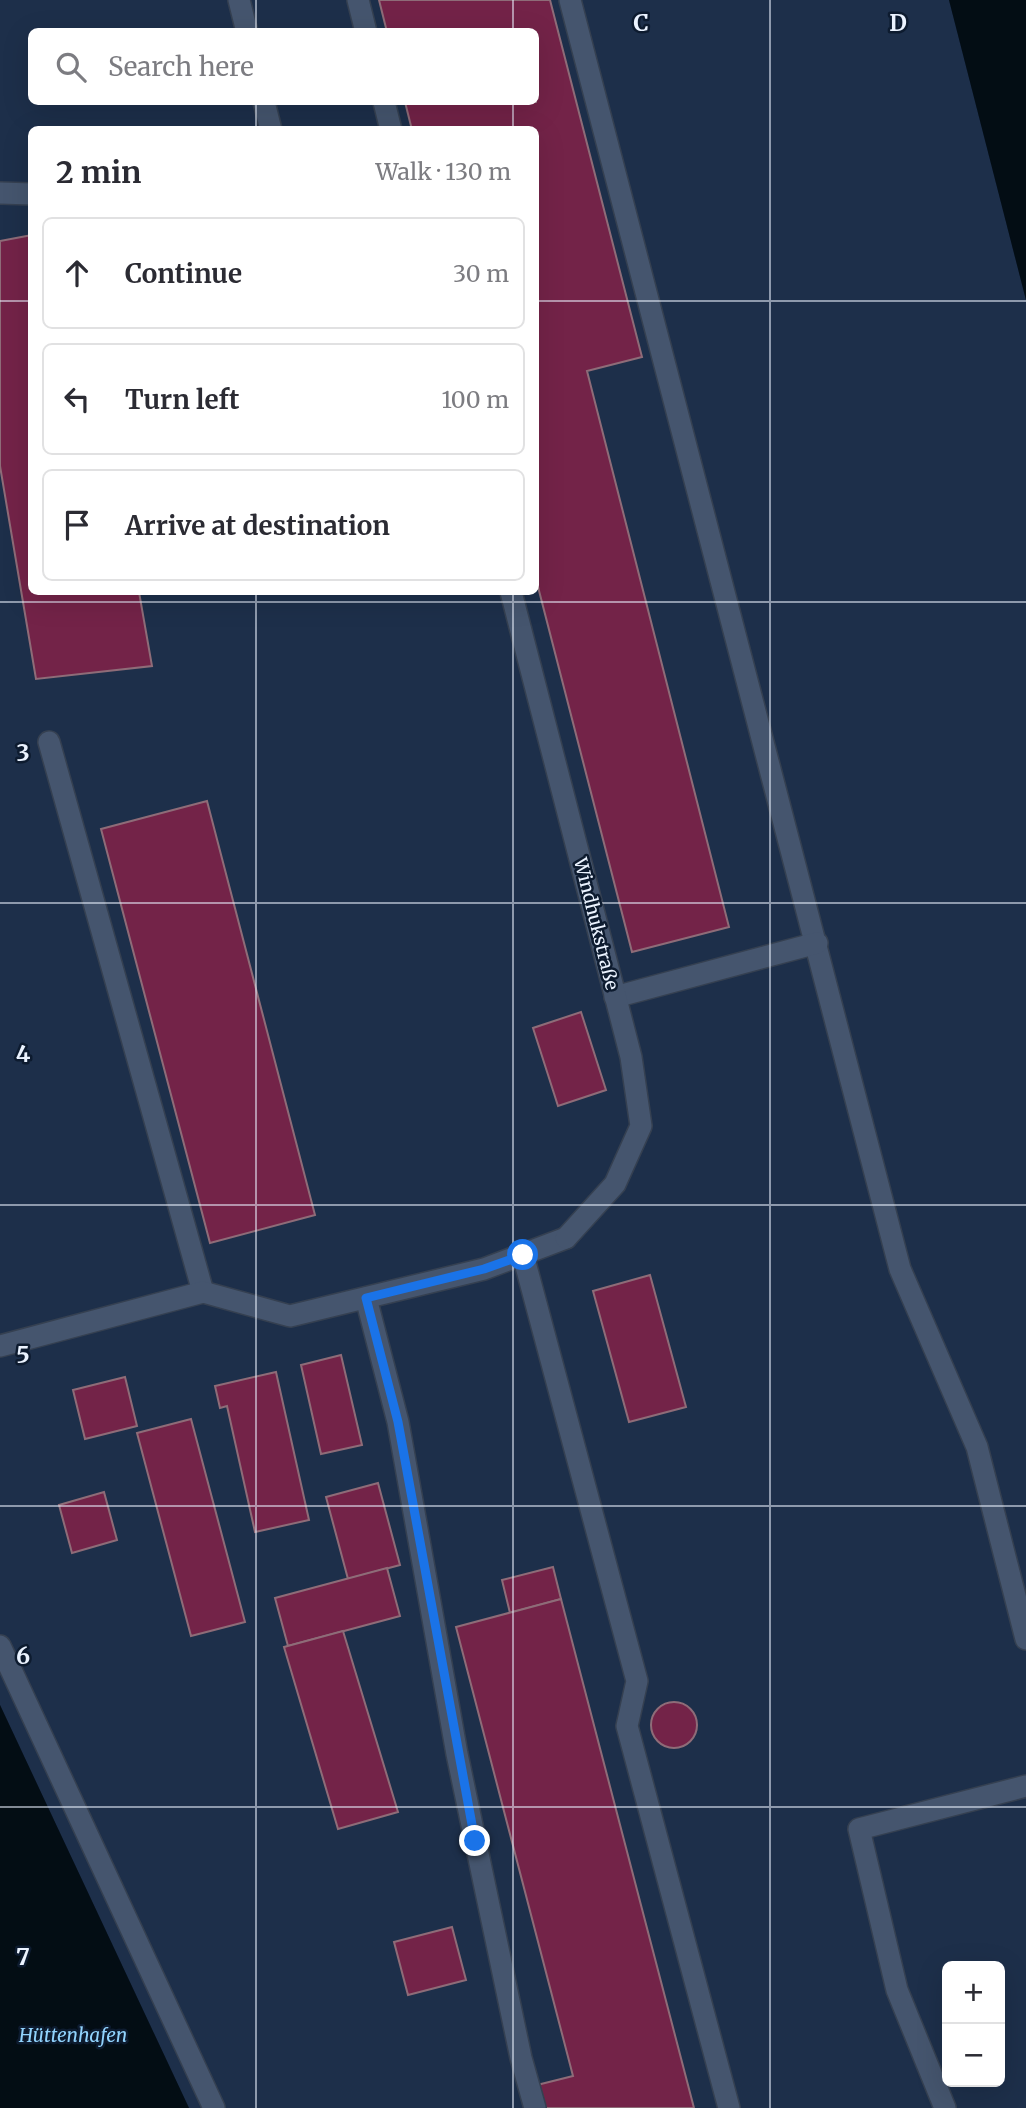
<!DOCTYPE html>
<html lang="en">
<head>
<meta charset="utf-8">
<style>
	:root { --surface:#fff; --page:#f7f7f7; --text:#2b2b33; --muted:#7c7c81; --line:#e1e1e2 }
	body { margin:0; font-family:Merriweather,serif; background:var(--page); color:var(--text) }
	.controls { position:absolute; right:21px; bottom:21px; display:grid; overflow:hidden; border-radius:10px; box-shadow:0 7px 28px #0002 }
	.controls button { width:63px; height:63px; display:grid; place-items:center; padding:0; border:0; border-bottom:2px solid var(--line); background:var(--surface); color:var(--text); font:35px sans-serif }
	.stop { position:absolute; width:21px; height:21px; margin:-16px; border:5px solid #1a73e8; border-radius:50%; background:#fff }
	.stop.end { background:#1a73e8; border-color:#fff; box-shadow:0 2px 7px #0008 }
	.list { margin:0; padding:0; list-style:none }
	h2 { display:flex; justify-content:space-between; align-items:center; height:91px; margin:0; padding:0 28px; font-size:30px }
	h2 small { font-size:23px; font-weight:400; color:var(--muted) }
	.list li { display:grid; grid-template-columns:46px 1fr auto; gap:21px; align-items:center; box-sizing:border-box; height:112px; margin:0 14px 14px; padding:0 14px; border:2px solid var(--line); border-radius:10px }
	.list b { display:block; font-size:26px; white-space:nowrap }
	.list em { font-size:23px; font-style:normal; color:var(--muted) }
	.icon { flex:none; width:38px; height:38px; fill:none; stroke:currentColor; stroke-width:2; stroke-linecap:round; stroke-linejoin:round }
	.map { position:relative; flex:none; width:1026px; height:2108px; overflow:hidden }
	.search { position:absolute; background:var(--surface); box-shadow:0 7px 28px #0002; left:28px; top:28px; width:511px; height:77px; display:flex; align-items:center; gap:18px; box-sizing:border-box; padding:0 24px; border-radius:10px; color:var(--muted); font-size:26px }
	.panel { position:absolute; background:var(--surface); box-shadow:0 7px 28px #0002; left:28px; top:126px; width:511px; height:469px; border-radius:10px }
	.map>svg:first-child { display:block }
</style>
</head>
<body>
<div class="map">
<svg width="1026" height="2108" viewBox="0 0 1026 2108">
	<rect width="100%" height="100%" fill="#16243a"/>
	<path fill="#1d2f4a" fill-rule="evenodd" d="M0,0H949L1026,300V2108H189L0,1705ZM32,32H536V102H32ZM32,130H536V592H32ZM947,1966H1000V2082H947Z"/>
	<g fill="#030d14">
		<path d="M949,0H1026V300Z"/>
		<path d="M0,1705L189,2108H0Z"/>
	</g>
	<g fill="#732348" stroke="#8e6c78" stroke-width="2">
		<path d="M379,0H550L642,357L587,371L729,927L632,952L536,579V130H412L405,102H536V32H387Z"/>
		<path d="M32,235V592H139L152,666L36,679L0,466V241Z"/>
		<path d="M207,801L315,1215L210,1243L101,829Z"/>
		<path d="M581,1012L606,1090L558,1106L533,1028Z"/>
		<path d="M650,1275L686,1407L629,1422L593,1291Z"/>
		<path d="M341,1355L362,1445L321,1454L301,1365Z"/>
		<path d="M276,1372L309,1520L255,1532L227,1406L220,1408L215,1386Z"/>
		<path d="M125,1377L137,1426L85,1439L73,1390Z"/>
		<path d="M191,1419L245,1622L191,1636L137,1433Z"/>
		<path d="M378,1483L400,1565L348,1579L326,1497Z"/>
		<path d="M104,1492L117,1540L72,1553L59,1505Z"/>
		<path d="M553,1567L561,1599L510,1613L502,1580Z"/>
		<path d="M387,1568L400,1616L288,1646L275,1598Z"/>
		<path d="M561,1599L694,2108H539L533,2086L573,2076L456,1627Z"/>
		<path d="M343,1631L398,1812L338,1829L284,1647Z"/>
		<circle cx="674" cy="1725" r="23"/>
		<path d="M452,1927L466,1980L408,1995L394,1942Z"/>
	</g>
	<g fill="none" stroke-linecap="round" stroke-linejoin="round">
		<g stroke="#354051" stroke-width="24">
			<g id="lane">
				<path d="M239,0L247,32"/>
				<path d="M570,0L900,1269L977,1447L1026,1639"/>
				<path d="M264,102L271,130"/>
				<path d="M0,193L32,194"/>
				<path d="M49,742L203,1292"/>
				<path d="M615,997L817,943"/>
				<path d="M523,1255L637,1681L627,1726L729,2108"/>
				<path d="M366,1298L398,1422L457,1754L521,2058L535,2108"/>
				<path d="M0,1346L203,1292L290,1316L484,1269L566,1238"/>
				<path d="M0,1646L214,2108"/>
				<path d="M945,2108L897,1990L859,1829L1026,1786"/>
			</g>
		</g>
		<g stroke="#354051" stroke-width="24">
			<g id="street">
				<path d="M358,0L366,32"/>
				<path d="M384,102L391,130"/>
				<path d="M511,592L631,1057L641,1126L615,1184L566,1238"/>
			</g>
		</g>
		<use href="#lane" stroke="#45556e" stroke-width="21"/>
		<use href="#street" stroke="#45556e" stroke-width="21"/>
	</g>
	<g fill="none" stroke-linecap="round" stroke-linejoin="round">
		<path stroke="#1a73e8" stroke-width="9" d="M475,1841L398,1422L366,1298L484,1269L523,1255"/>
	</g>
	<path fill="none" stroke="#ebf3ff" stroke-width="2" stroke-opacity="0.55" d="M256,0V32M513,0V32M770,0V2108M256,102V130M513,102V130M0,301H32M536,301H1026M256,592V2108M513,592V2108M0,602H1026M0,903H1026M0,1205H1026M0,1506H1026M0,1807H1026"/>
	<g text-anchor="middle" stroke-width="5" stroke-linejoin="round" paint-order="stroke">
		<g font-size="18" fill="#ebf3ff" stroke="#0d1b2f">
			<text transform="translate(596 924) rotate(76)" y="6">Windhukstraße</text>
		</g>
		<g font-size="19" font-style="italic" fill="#91d3fd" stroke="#0d1b2f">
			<text x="73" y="2042">Hüttenhafen</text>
		</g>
	</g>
	<g font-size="23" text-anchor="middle" font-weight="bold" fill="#ebf3ff" stroke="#0d1b2f" stroke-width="5" stroke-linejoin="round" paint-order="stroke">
		<text x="641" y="31">C</text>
		<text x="898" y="31">D</text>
		<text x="23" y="761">3</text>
		<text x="23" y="1062">4</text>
		<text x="23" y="1363">5</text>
		<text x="23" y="1664">6</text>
		<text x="23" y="1965">7</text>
	</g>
</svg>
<div class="controls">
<button>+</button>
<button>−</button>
</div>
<div class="stop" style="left:523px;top:1255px"></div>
<div class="stop end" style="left:475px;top:1841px"></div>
<div class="search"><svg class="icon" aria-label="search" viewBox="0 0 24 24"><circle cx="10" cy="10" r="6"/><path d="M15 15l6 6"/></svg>Search here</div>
<section class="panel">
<h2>2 min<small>Walk · 130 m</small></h2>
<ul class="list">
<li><svg class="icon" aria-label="ahead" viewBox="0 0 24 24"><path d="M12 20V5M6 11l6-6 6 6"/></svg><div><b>Continue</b></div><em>30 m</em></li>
<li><svg class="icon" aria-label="left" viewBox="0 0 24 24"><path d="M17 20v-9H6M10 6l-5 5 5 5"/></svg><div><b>Turn left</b></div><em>100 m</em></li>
<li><svg class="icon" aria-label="arrive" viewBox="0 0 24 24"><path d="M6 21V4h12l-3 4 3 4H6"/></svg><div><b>Arrive at destination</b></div></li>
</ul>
</section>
</div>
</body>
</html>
